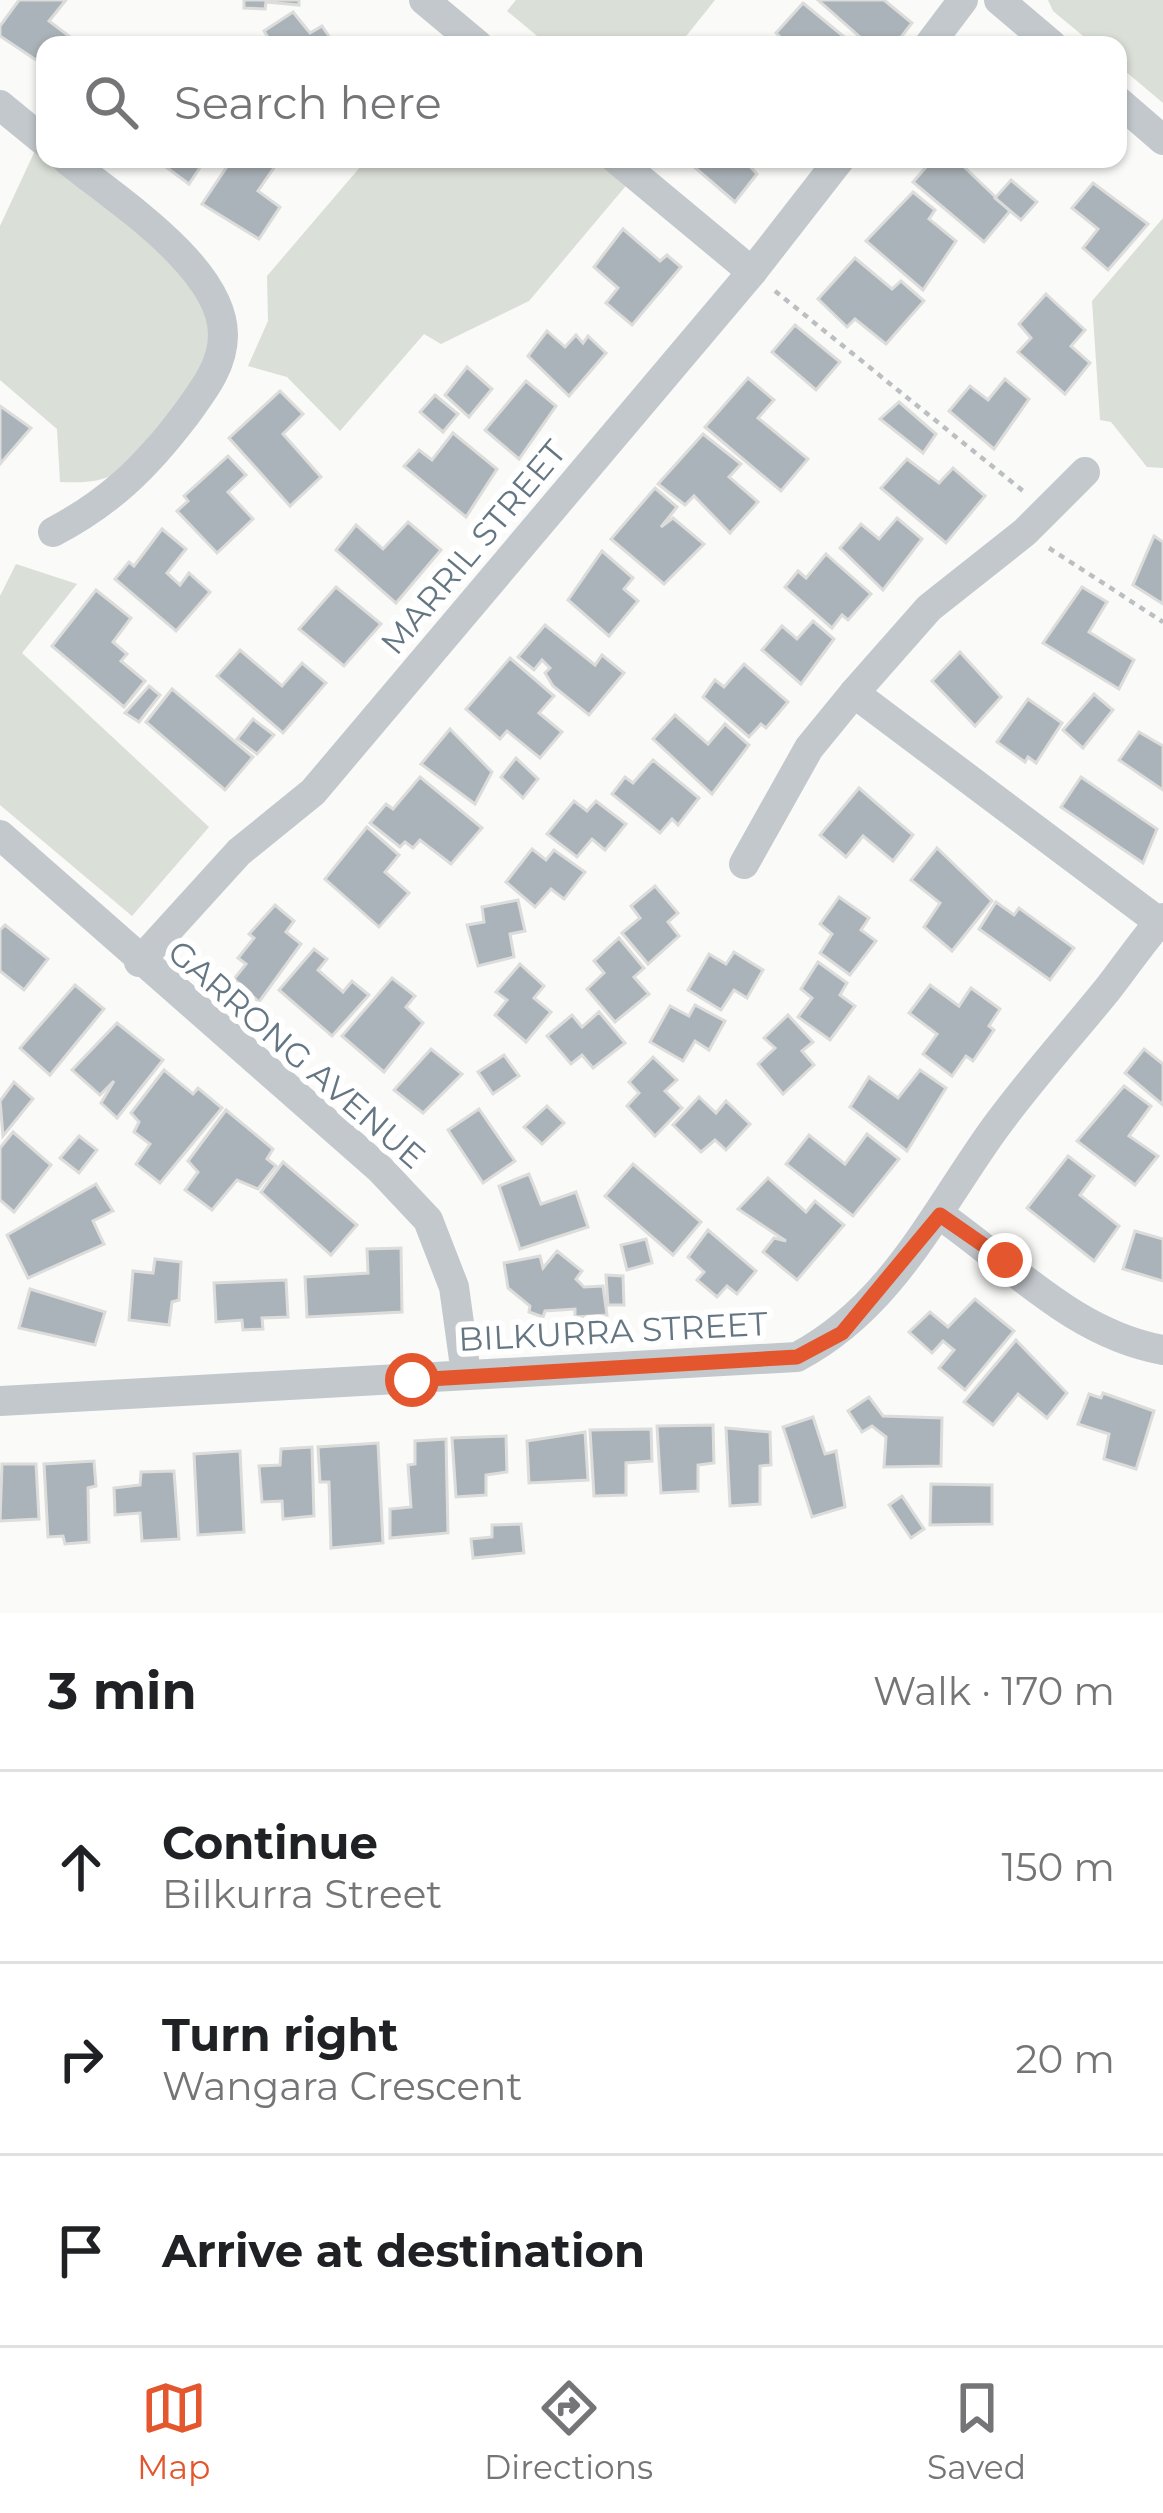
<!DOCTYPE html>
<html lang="en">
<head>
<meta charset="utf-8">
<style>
	:root { --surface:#fff; --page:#f2f2f2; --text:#202124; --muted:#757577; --line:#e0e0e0; --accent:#e4572e }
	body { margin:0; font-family:Montserrat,sans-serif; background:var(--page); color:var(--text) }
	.stop { position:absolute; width:36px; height:36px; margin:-27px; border:9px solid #e4572e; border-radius:50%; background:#fff }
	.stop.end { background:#e4572e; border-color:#fff; box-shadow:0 3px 12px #0008 }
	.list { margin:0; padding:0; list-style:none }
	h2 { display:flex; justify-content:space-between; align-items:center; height:156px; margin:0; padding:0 48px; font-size:51px }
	h2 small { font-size:39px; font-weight:400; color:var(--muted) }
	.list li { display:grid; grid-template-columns:78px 1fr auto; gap:36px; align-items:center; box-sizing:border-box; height:192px; padding:0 48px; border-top:3px solid var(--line) }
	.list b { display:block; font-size:45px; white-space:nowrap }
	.list p { margin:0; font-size:39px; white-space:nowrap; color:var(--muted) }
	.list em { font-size:39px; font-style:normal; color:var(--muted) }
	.icon { flex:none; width:66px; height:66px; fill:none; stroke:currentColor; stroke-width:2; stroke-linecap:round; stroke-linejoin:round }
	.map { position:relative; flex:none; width:1163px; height:1613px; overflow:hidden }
	.search { position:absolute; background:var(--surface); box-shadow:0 3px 9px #0004; left:36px; right:36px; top:36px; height:132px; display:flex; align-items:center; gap:30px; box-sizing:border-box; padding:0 42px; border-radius:24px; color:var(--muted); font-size:45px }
	.sheet { height:732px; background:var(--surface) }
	nav { display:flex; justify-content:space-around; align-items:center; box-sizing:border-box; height:168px; border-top:3px solid var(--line); background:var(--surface); font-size:33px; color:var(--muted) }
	nav a { display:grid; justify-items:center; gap:6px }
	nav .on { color:var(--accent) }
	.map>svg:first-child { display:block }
</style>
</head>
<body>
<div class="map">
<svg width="1163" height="1613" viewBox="0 0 1163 1613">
	<rect width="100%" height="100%" fill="#fafaf8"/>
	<g fill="#dadfd7">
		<path d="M516,0H715L679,45H548L507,11Z"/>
		<path d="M1048,0H1163V103L1118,65V45H1094L1053,11Z"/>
		<path d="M39,142L45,159H57C99,198 223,286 208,350C200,380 177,404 157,427C121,470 119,485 60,482L57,429L0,380V226Z"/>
		<path d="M367,159H615L635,175L529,301L441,344L424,334L340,431L287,377L248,366L268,321L267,276Z"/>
		<path d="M1163,218V468L1147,467L1111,422L1100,420L1092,301Z"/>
		<path d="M16,564L77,584L22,653L209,827L132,916L0,805V596Z"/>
	</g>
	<g fill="#aab3b9" stroke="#dcdcda" stroke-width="3">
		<path d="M19,0H66L49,21L73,39L68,45H45V66L0,36V26Z"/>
		<path d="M244,0H299V5L266,2L265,9L244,8Z"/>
		<path d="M818,0H884L912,23L895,45H869Z"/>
		<path d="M803,3L854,45H789L776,33Z"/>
		<path d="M293,12L310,33L322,26L335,45H273L264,31Z"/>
		<path d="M155,159H204L205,160L189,184Z"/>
		<path d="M232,159H280L258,191L280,207L259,239L202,204Z"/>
		<path d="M685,159H743L757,174L735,202Z"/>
		<path d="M933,159H956L1010,211L984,242L913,182Z"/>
		<path d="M1011,180L1037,202L1021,220L995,198Z"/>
		<path d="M1093,183L1148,224L1108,270L1083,248L1098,229L1072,208Z"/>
		<path d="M913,192L935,210L929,219L956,241L923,290L866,241Z"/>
		<path d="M623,229L660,261L667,255L681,267L632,325L606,303L618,288L594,267Z"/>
		<path d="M855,258L892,289L901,281L924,301L886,344L855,319L847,327L818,299Z"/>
		<path d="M1046,294L1085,330L1071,346L1090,363L1065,394L1018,352L1031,338L1019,324Z"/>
		<path d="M795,325L840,362L816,390L772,352Z"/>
		<path d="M547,331L565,347L576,335L583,343L588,336L606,353L569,396L528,356Z"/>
		<path d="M467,367L492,389L469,417L445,395Z"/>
		<path d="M748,378L774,400L758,418L808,459L781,491L705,427Z"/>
		<path d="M1005,379L1029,399L994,449L949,411L970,386L988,400Z"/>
		<path d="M526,381L556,406L519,459L485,430Z"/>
		<path d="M280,391L303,414L283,434L321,477L290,506L229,438Z"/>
		<path d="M435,395L458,414L443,432L420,412Z"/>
		<path d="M899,402L936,434L923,453L880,419Z"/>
		<path d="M0,406L31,428L0,464Z"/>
		<path d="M453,433L497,469L466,517L404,466L419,450L432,460Z"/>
		<path d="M703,434L741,464L729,477L758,502L730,533L694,496L685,505L658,484Z"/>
		<path d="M228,456L246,475L228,492L253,519L217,553L177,511L188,501L184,496Z"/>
		<path d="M907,459L939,483L953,468L985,496L946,543L881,488Z"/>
		<path d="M655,488L677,507L661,527L673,518L704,544L664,584L611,539Z"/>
		<path d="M897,518L922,539L883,590L840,548L861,524L879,539Z"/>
		<path d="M408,522L441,550L396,603L336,550L356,525L383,549Z"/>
		<path d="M162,529L186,549L167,573L180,585L189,573L210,592L176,631L115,579L129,562L134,566Z"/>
		<path d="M1154,536L1163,542V604L1133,585Z"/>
		<path d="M602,551L633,578L624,589L638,601L609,636L568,600Z"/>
		<path d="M826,554L871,594L848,620L842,615L832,628L785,587L798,571L806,578Z"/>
		<path d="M336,587L381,624L344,666L299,629Z"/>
		<path d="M1082,587L1107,602L1089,632L1134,660L1119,689L1043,643Z"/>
		<path d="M96,590L131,618L113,642L127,654L121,661L145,681L124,707L52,646Z"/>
		<path d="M813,621L834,639L801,684L762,650L782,626L797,639Z"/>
		<path d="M545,625L595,665L602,655L624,673L589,715L553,686L545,673L550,668L542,660L534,670L518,657Z"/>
		<path d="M240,650L282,686L302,663L326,683L283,733L217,676Z"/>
		<path d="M960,652L1001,697L975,726L932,681Z"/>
		<path d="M510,658L554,696L539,713L562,732L540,758L507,731L500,739L466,709Z"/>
		<path d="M744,664L788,702L766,728L761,724L749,737L703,697L715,680L724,687Z"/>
		<path d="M149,686L160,695L139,722L125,713Z"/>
		<path d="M172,689L253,757L225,790L146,722Z"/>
		<path d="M1094,694L1113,710L1083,748L1063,730Z"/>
		<path d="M1028,699L1062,723L1036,763L1028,757L1025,762L997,742Z"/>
		<path d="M675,715L708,744L725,724L749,745L712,794L653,739Z"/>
		<path d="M253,719L274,735L257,754L237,739Z"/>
		<path d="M450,729L492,772L475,804L421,764Z"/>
		<path d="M1139,732L1163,746V790L1119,760Z"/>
		<path d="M516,758L538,779L523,798L501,777Z"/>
		<path d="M653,760L699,798L678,825L672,819L660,833L612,794L625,777L633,783Z"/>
		<path d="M420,777L482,828L451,864L420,840L413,848L405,842L400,847L370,823L386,804L393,809Z"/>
		<path d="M1081,777L1157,829L1143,863L1061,807Z"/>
		<path d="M859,788L913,835L893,861L863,836L846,857L820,835Z"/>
		<path d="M574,801L587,811L596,801L626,824L605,850L592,839L577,857L547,834Z"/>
		<path d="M367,827L399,855L385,872L409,893L379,927L325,879Z"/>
		<path d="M937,848L992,901L952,951L924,927L940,903L911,880Z"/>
		<path d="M532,849L546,860L554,850L585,872L564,899L551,889L535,907L506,882Z"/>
		<path d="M655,886L678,913L668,922L679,936L648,964L622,933L640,918L631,906Z"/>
		<path d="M839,897L869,918L861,930L876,941L850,975L820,953L832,934L820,924Z"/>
		<path d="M518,900L525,931L510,934L514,957L478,966L467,925L484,922L482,907Z"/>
		<path d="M996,902L1014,915L1019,908L1074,948L1050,980L979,929Z"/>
		<path d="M275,905L294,921L286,932L301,944L259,1002L234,979L246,964L238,958L254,938L249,934Z"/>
		<path d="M5,925L48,959L24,990L0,971V930Z"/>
		<path d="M619,938L644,968L634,977L649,994L615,1022L587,989L604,973L594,961Z"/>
		<path d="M314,949L327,959L318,970L343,992L352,981L369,995L332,1036L279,990Z"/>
		<path d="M734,952L763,970L747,998L734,990L721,1010L688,990L709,954L726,964Z"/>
		<path d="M818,962L847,983L840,995L855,1006L830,1040L798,1017L812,998L801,989Z"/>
		<path d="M520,964L544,986L534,998L551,1012L526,1042L495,1015L507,1000L496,992Z"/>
		<path d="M392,978L415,996L406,1007L423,1023L384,1072L342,1036Z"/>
		<path d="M75,985L104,1009L50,1075L20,1048Z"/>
		<path d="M930,985L959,1006L971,988L1000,1009L989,1026L994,1030L973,1061L966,1056L952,1076L923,1054L937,1034L909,1013Z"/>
		<path d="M695,1005L725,1021L709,1050L695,1041L683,1061L650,1042L670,1006L689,1016Z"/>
		<path d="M599,1012L625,1043L593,1068L582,1055L571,1064L547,1036L572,1015L582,1027Z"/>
		<path d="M788,1015L813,1042L802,1051L814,1065L783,1094L758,1064L775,1048L764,1038Z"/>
		<path d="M117,1023L163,1060L117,1118L101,1103L114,1081L100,1095L72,1070Z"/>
		<path d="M431,1049L462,1074L423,1113L394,1090Z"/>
		<path d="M1144,1049L1163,1064V1105L1125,1073Z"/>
		<path d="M504,1055L519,1076L493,1094L478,1072Z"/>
		<path d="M653,1057L677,1080L665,1091L682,1108L655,1136L627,1106L639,1093L629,1082Z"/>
		<path d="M164,1070L193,1094L198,1088L222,1108L160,1183L136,1164L150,1144L134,1132L139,1122L131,1113Z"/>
		<path d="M920,1070L946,1088L907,1151L850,1107L869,1077L898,1098Z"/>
		<path d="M14,1082L33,1099L3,1136L0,1101Z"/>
		<path d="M1124,1086L1151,1106L1129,1136L1158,1156L1135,1185L1077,1141Z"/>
		<path d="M699,1097L716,1113L726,1101L750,1124L726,1150L715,1140L701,1152L673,1125Z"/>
		<path d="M547,1106L564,1123L542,1144L524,1127Z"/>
		<path d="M479,1109L515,1161L483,1183L448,1130Z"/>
		<path d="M226,1110L273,1149L267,1159L276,1166L258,1189L237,1180L212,1210L185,1190L198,1172L188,1161Z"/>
		<path d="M13,1132L51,1165L14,1212L0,1200V1148Z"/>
		<path d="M867,1134L899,1159L853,1216L786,1164L809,1135L845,1164Z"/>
		<path d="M79,1136L97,1150L79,1173L60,1158Z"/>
		<path d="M1068,1156L1094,1176L1080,1195L1119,1226L1094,1261L1027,1208Z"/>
		<path d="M283,1162L357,1225L331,1255L261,1192Z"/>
		<path d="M633,1164L701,1222L673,1255L605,1196Z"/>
		<path d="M529,1174L541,1204L576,1192L588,1227L520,1249L499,1186Z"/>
		<path d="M768,1178L806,1212L815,1201L844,1225L797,1280L763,1252L774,1238L786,1241L738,1209Z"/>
		<path d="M96,1184L113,1211L93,1221L104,1244L28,1278L7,1235Z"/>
		<path d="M708,1230L756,1271L737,1294L727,1286L717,1297L697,1280L704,1272L688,1257Z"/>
		<path d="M1135,1231L1163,1239V1281L1123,1269Z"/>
		<path d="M646,1239L652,1263L627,1270L621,1245Z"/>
		<path d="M401,1248L402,1312L307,1317L305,1277L368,1273L367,1249Z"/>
		<path d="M557,1251L582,1271L576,1279L584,1287L603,1286L607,1315L575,1317V1309L545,1311L543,1317L529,1312L530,1306L508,1288L504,1263L540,1256L543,1268Z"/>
		<path d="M155,1259L181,1262L179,1300L172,1302L169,1325L129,1320L133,1271L153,1273Z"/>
		<path d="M606,1275L623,1276L624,1305H608Z"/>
		<path d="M286,1280L288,1317L262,1318L263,1329L243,1330L242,1320L216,1322L214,1283Z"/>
		<path d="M30,1289L105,1312L95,1345L19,1328Z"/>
		<path d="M975,1299L1014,1331L965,1390L939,1368L954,1350L943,1341L932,1353L909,1332L930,1312L948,1327Z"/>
		<path d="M1016,1340L1067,1393L1047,1418L1018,1394L993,1425L964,1402Z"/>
		<path d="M1103,1393L1154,1411L1136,1469L1104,1459L1109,1434L1078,1424L1089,1394L1101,1398Z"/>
		<path d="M869,1397L883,1416L942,1418L941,1466L884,1467L886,1437L872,1426L862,1432L848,1411Z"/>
		<path d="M813,1417L825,1454L836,1451L845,1507L812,1517L783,1427Z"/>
		<path d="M713,1425L714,1463L698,1465V1491L661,1493L657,1426Z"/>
		<path d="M726,1428L770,1432L771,1465L760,1466V1504L730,1506Z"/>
		<path d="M651,1429L652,1461L626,1463V1495L594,1496L590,1430Z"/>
		<path d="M585,1432L588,1480L529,1483L527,1441Z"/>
		<path d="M506,1436L507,1472L486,1475V1495L456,1497L452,1438Z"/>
		<path d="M446,1439L448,1533L390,1538V1509L411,1507L408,1465L415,1464V1441Z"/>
		<path d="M378,1443L383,1543L331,1548L329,1482H320L318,1447Z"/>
		<path d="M312,1447L314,1516L283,1519L282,1501L262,1502L259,1466L280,1465L281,1449Z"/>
		<path d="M240,1451L244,1532L198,1535L194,1454Z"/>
		<path d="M94,1461L96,1486L88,1488L89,1542L65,1544L63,1536L48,1537L44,1464Z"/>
		<path d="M2,1464H36L39,1519L0,1521Z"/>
		<path d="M174,1471L179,1539L142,1541L140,1513L115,1515L114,1488L140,1485L141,1472Z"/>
		<path d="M931,1484L992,1485V1524L930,1525Z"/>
		<path d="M902,1496L924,1529L911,1538L889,1505Z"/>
		<path d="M521,1524L524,1553L473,1558L471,1539L492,1537V1525Z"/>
	</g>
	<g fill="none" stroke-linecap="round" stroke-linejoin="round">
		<g stroke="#bbbfc2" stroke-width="4.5" stroke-dasharray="6 6" stroke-linecap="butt">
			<path d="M775,291L1023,491"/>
			<path d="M1049,548L1163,622"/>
		</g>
		<g stroke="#c3c8cc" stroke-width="30">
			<path d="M424,0L478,45"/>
			<path d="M999,0L1052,45"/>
			<path d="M929,45L963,0"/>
			<path d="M1118,101L1163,140"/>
			<path d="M0,105L45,142"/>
			<path d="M616,159L752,272"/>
			<path d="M1085,472L1025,532L929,608L854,693L1159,922"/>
			<path d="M53,532C110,502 145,468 184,417C202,392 223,367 223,335C223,267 114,198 66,159"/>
			<path d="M0,835L380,1169L428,1220L454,1287L466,1374"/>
			<path d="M744,864L809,748L854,693"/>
			<path d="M139,962L239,852L313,792L752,272L840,159"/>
			<path d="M940,1215C1012,1265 1074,1334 1163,1350"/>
			<path d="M0,1401L797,1357C890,1308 933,1215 992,1132C1028,1082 1068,1038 1107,990C1126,966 1143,940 1163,918"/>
		</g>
	</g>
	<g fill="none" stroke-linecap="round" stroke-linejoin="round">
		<path stroke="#e4572e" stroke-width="15" d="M412,1380L797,1357L842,1333L940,1215L1005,1260"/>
	</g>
	<g text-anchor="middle" stroke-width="12" stroke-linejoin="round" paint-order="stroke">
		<g font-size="33" fill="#657683" stroke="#fff">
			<text transform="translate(473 547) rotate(-50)" y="12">MARRIL STREET</text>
			<text transform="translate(297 1054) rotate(41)" y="12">GARRONG AVENUE</text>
			<text transform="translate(613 1331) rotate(-3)" y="12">BILKURRA STREET</text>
		</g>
	</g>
</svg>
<div class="stop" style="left:412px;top:1380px"></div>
<div class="stop end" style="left:1005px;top:1260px"></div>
<div class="search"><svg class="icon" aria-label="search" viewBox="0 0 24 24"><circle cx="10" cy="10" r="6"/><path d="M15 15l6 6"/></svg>Search here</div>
</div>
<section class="sheet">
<h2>3 min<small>Walk · 170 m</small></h2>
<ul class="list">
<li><svg class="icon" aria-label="ahead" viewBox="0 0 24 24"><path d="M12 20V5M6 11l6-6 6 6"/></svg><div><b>Continue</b><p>Bilkurra Street</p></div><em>150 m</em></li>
<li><svg class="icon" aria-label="right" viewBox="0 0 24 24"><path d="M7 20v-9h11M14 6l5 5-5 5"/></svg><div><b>Turn right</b><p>Wangara Crescent</p></div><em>20 m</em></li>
<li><svg class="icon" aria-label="arrive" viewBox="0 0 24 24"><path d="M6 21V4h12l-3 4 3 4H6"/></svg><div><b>Arrive at destination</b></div></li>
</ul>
</section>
<nav>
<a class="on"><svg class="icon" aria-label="map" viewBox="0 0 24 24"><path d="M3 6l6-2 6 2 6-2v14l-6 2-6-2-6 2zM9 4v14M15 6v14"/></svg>Map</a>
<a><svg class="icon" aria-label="directions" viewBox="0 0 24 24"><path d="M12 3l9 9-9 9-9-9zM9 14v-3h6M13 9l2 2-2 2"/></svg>Directions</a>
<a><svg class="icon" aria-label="saved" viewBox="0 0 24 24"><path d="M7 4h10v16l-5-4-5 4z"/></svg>Saved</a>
</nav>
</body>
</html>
